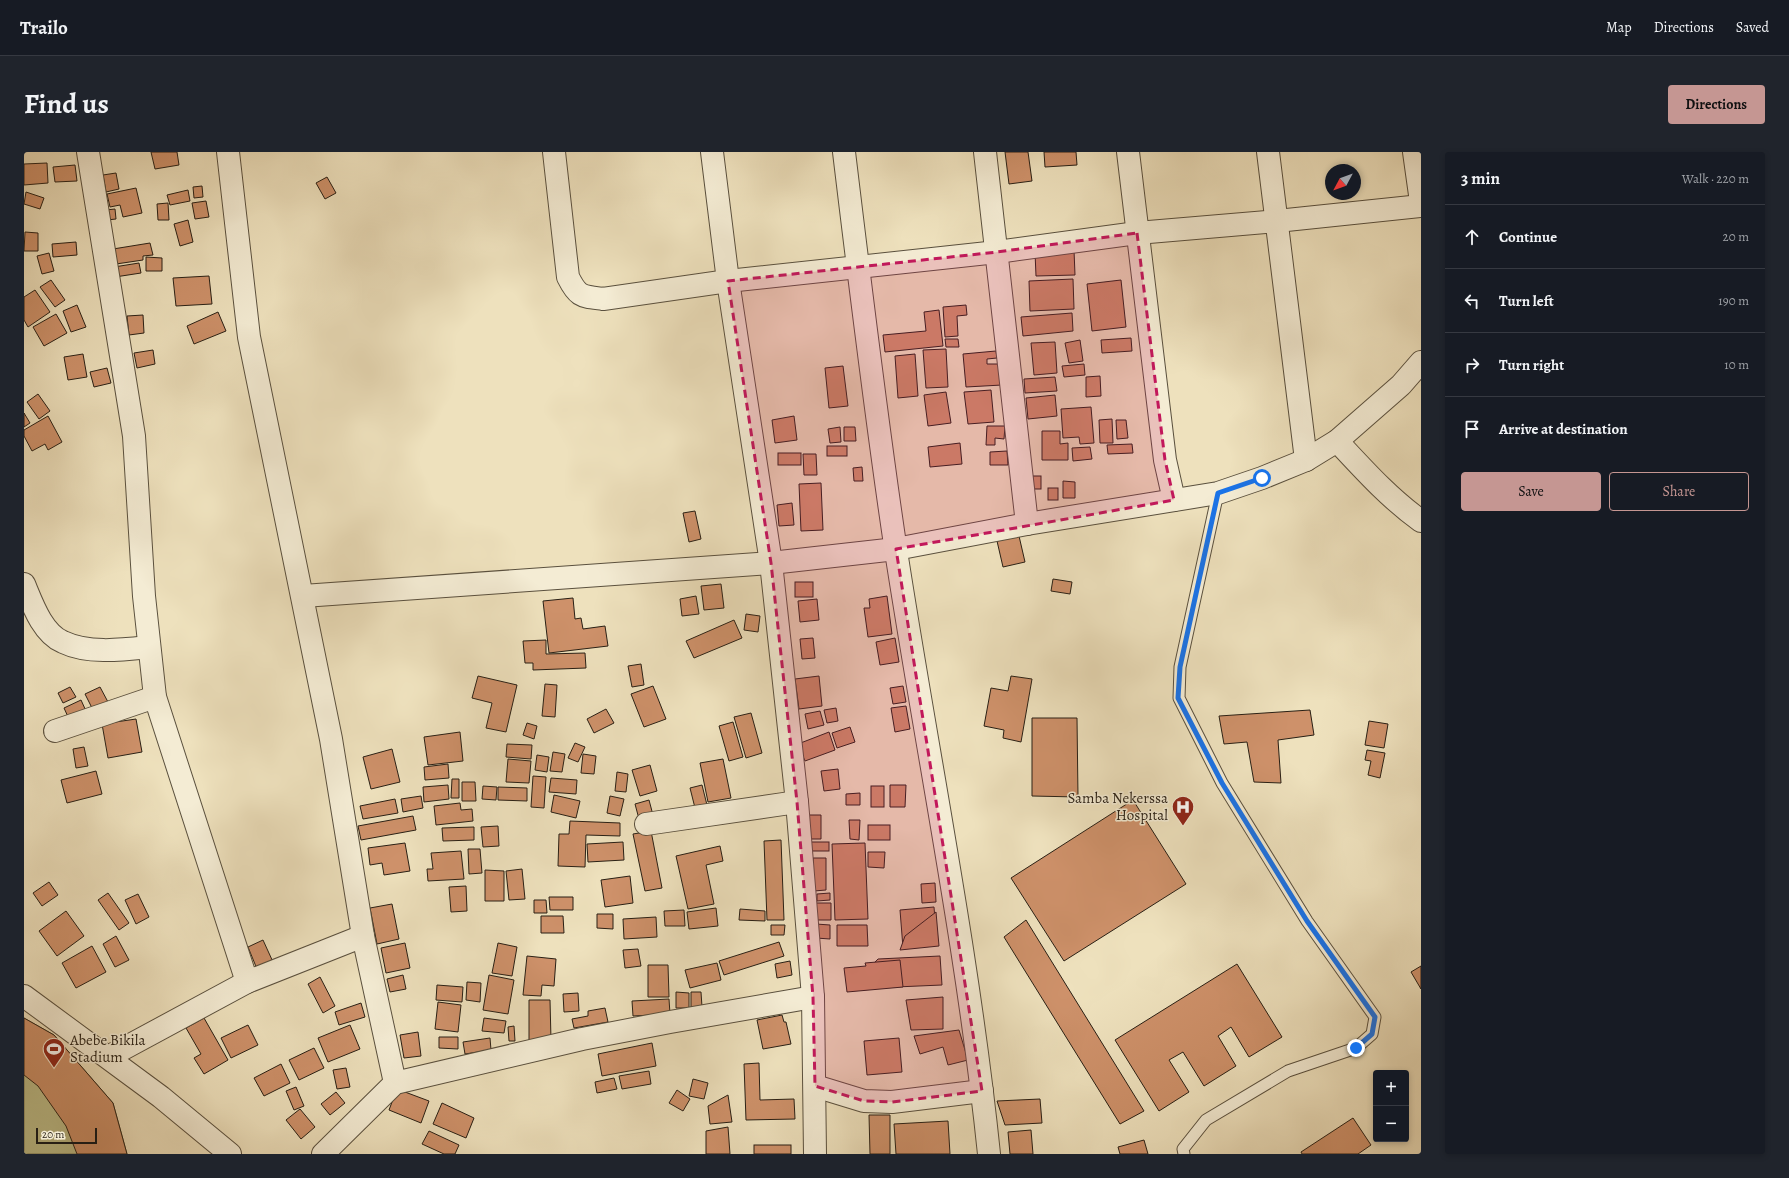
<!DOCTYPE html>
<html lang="en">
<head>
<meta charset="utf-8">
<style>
	:root { --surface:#171b24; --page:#20242c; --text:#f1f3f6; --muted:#9ea1a6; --line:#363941; --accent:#c59692 }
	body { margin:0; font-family:Alegreya,serif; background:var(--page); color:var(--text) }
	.controls { position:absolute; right:12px; bottom:12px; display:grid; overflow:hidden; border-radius:4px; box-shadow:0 2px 6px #0003 }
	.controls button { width:36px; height:36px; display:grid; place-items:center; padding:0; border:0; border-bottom:1px solid var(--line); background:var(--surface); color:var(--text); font:20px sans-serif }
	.compass { position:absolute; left:1301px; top:12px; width:36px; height:36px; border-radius:50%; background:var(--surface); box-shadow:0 2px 6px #0003; rotate:229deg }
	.scale { position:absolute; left:12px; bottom:10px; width:61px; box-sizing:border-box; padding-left:4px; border:2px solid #281f14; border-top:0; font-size:11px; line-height:14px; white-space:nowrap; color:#281f14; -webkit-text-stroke:3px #f4ecd4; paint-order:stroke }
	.stop { position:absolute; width:12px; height:12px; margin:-9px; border:3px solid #1a73e8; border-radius:50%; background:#fff }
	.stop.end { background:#1a73e8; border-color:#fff; box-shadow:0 1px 4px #0008 }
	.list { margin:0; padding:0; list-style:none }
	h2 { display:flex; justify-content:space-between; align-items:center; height:52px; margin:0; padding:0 16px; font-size:17px }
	h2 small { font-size:13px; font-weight:400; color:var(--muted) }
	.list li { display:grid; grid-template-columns:26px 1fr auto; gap:12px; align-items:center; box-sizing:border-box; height:64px; padding:0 16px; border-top:1px solid var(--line) }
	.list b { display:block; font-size:15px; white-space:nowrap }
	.list em { font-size:13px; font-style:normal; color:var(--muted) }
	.actions { display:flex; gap:8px; padding:12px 16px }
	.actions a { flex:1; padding:9px 0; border:1px solid var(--accent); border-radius:4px; text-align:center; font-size:14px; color:var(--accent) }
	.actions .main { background:var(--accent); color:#111 }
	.icon { flex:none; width:22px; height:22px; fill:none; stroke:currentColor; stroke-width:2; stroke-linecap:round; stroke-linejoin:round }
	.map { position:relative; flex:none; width:1397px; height:1002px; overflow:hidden; border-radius:4px }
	header { display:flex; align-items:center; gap:24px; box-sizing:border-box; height:56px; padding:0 20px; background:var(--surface); border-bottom:1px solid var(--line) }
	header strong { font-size:19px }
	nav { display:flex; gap:22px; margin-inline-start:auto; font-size:14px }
	.intro { display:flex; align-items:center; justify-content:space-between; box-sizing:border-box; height:96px; padding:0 24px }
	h1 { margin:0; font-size:28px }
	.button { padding:10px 18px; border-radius:4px; background:var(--accent); color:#111; font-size:14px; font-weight:700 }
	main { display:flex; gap:24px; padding:0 24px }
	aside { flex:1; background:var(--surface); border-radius:4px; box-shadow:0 2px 6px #0003 }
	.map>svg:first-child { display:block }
</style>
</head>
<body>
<header>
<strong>Trailo</strong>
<nav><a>Map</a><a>Directions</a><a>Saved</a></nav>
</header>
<div class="intro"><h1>Find us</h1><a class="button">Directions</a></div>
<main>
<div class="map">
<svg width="1397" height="1002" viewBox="0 0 1397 1002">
	<rect width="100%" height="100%" fill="#eee1bd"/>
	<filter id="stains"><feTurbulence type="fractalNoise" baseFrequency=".005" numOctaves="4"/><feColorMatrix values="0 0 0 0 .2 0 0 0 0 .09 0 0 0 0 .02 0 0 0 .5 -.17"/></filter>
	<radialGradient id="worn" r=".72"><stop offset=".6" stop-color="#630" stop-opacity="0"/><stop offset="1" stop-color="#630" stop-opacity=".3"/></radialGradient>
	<path fill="#bec18d" stroke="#737050" d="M0,866L30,883L89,951L103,1002H0Z"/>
	<g fill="#ce916a" stroke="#281f14">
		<path d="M127,0H153L155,13L131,17Z"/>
		<path d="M981,0H1004L1008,29L985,32Z"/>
		<path d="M1020,0H1052L1053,13L1021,15Z"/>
		<path d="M23,11L24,31L0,33V12Z"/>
		<path d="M51,13L53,29L31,30L29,15Z"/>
		<path d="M92,21L95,37L82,40L79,23Z"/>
		<path d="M303,25L312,41L301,47L292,31Z"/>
		<path d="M178,34L179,45L170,46L169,35Z"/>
		<path d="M112,36L118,61L99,65L96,53L86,55L83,42Z"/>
		<path d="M164,38L166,49L146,53L143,43Z"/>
		<path d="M2,40L20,46L16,57L0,52Z"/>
		<path d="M182,49L185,65L171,67L168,51Z"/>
		<path d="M144,51L145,68H134L133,52Z"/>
		<path d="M91,57L92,67L83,68L82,58Z"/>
		<path d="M164,68L169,90L156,94L150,72Z"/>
		<path d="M1,80L14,81V99H0Z"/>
		<path d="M52,90L53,103L29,105L28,92Z"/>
		<path d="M126,91L129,103L119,104V108L92,112L89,97Z"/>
		<path d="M1050,98L1051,123L1012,124L1011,100Z"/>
		<path d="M25,101L30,119L18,122L13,104Z"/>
		<path d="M122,105L138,106V119H122Z"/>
		<path d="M115,111L117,121L91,125L90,115Z"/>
		<path d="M185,124L188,152L152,154L149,126Z"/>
		<path d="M1049,127L1050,157L1006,159L1005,129Z"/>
		<path d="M27,128L41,148L31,155L16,135Z"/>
		<path d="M1097,128L1102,175L1068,179L1063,132Z"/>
		<path d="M11,138L26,160L4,175L0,168V145Z"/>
		<path d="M53,153L62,175L47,180L39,159Z"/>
		<path d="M942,153L943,163L933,164L934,184L921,185L919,155Z"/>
		<path d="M915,158L919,194L861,200L859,183L902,179L900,160Z"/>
		<path d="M194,160L202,179L170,192L163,174Z"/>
		<path d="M1048,161L1049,179L999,184L997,165Z"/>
		<path d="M32,162L43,181L20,194L9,175Z"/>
		<path d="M119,163L120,181L105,183L103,164Z"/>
		<path d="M1107,186L1108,199L1078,201L1077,188Z"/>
		<path d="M921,187H934L935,195H922Z"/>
		<path d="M1056,188L1059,209L1045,211L1041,191Z"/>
		<path d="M1031,190L1033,221L1010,223L1007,191Z"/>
		<path d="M922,197L924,235L902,236L899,198Z"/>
		<path d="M129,198L131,212L113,216L110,201Z"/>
		<path d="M972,199L973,206L963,207V212H976L978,233L942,235L939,202Z"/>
		<path d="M59,202L63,225L44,228L40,205Z"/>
		<path d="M891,202L894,244L874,246L871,204Z"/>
		<path d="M1060,212L1061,223L1040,225L1038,214Z"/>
		<path d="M819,214L824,254L805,256L801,216Z"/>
		<path d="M83,216L87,231L70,235L66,220Z"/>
		<path d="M1076,224L1077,244L1062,245V225Z"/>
		<path d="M1031,225L1033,239L1001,241L1000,227Z"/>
		<path d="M967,238L970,270L944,272L940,240Z"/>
		<path d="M922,240L927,271L904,274L900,243Z"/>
		<path d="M14,242L26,259L15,267L3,250Z"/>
		<path d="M1031,243L1033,264L1004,267L1002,246Z"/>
		<path d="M1067,255L1070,291L1056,292L1055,285L1039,286L1037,257Z"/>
		<path d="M0,261L6,271L0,275Z"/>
		<path d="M24,264L38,290L24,298L21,292L8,299L0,284V278Z"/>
		<path d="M770,264L773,288L751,291L748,268Z"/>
		<path d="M1088,267L1089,291H1076L1075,268Z"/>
		<path d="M1092,268H1102L1104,286L1093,287Z"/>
		<path d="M963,274H981L980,287L971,286V293H962Z"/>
		<path d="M816,275L817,290L806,291L804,277Z"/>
		<path d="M820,275H831L832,289H820Z"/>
		<path d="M1018,279H1036V292L1044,291V308H1018Z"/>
		<path d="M936,291L938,312L906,315L904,295Z"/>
		<path d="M1108,292L1109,301L1084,302L1083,293Z"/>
		<rect x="803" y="294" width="20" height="10"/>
		<path d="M1066,295L1068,307L1049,309L1048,296Z"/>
		<path d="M983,299L984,313H966V300Z"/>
		<rect x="754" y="301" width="23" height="12"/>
		<path d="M779,302H792L793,323H780Z"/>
		<path d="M838,315L839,329H830L829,316Z"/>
		<rect x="1005" y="324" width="12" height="13"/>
		<path d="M1039,329L1051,330V346H1039Z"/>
		<path d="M797,331L799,378L777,379L775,332Z"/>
		<rect x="1024" y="336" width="10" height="12"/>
		<path d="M768,351L770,373L755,374L753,353Z"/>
		<path d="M671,359L677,387L665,390L659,361Z"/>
		<path d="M995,384L1001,410L979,415L973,389Z"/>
		<path d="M1029,427L1048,430L1046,442L1027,439Z"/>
		<rect x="771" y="430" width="18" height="15"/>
		<path d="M697,432L700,456L680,458L677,434Z"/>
		<path d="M672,444L675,462L658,464L656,447Z"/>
		<path d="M863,444L868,482L844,485L840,456H846L845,447Z"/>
		<path d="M549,446L551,467L557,466L559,477L581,474L584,494L525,501L519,449Z"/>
		<path d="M793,447L795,468L776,470L774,449Z"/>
		<path d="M722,462L736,464L734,480L720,478Z"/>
		<path d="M710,468L718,486L670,506L662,489Z"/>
		<path d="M789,486L791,506L778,507L776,487Z"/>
		<path d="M871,486L875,510L856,513L852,490Z"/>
		<path d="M522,488V502L561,501L562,516L509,518V511H501L499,489Z"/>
		<path d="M617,512L620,533L608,535L604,514Z"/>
		<path d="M454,524L493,533L482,580L462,576L468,551L448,546Z"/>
		<path d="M795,524L798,554L775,557L771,527Z"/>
		<path d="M987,524L1008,527L997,590L979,586L980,578L960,574L967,536L984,539Z"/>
		<path d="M521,532L533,533L531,565L518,564Z"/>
		<path d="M629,534L642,567L620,575L607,542Z"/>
		<path d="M879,534L882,550L869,552L866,536Z"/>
		<path d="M46,535L52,545L39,551L34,541Z"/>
		<path d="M76,535L84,550L69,558L61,542Z"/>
		<path d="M57,548L62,559L45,567L40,556Z"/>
		<path d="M882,554L886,577L871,580L867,556Z"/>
		<path d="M812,556L814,569L803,571L800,558Z"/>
		<path d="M582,557L590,571L570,581L563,567Z"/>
		<path d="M1286,558L1290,583L1254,588L1257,631L1230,630L1223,590L1200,592L1195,564Z"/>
		<path d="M796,559L800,573L784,577L781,562Z"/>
		<path d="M727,561L738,601L722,606L710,565Z"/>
		<path d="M1008,566H1053L1054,645L1008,644Z"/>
		<path d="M112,567L118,600L84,606L78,572Z"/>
		<path d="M1345,569L1364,572L1360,596L1341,593Z"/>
		<path d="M709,570L719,605L705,609L695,574Z"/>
		<path d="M503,571L513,574L510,587L499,583Z"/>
		<path d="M826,575L831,590L813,596L808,581Z"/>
		<path d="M436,580L439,609L404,613L400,585Z"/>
		<path d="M805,580L811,598L781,609L774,592Z"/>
		<path d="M551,591L561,595L554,610L544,606Z"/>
		<path d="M483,592L508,593L507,607L482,605Z"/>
		<path d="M60,595L64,614L52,616L49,597Z"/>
		<path d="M368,597L376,630L347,637L339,605Z"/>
		<path d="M1343,598L1361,601L1356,626L1344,623L1347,609L1341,608Z"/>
		<path d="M529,600L541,602L538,620L526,619Z"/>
		<path d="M559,602L572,604L570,622L557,621Z"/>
		<path d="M513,603L525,605L523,620L511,618Z"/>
		<path d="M484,607L507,609L505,631L482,630Z"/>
		<path d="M699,607L707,646L684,650L676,611Z"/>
		<path d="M424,612L425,626L401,628L400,615Z"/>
		<path d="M626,613L633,639L616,644L608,618Z"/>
		<path d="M814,617L816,637L800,639L797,619Z"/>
		<path d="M72,619L78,642L43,651L37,628Z"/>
		<path d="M593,620L604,622L602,640L591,639Z"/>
		<path d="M509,624L522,625L520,656L507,655Z"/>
		<path d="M527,626L553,628L552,642L525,640Z"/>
		<path d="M428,627H435V646H427Z"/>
		<path d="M438,630H451L452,649H438Z"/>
		<path d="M424,633L425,647L400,650L399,635Z"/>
		<path d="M678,633L683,653L671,656L666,636Z"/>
		<path d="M866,633H882L881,655H866Z"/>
		<path d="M459,634L473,635L472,648L458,647Z"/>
		<rect x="847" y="634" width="13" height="21"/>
		<path d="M474,635L503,636V649L474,648Z"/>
		<path d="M836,641V653H822V642Z"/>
		<path d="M530,643L556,649L552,666L527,660Z"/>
		<path d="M397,644L399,656L379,660L377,647Z"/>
		<path d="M586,644L600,647L596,664L583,661Z"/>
		<path d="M371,647L374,661L339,667L336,654Z"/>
		<path d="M625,648L629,663L615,667L611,652Z"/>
		<path d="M1109,648L1162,732L1040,809L987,726Z"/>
		<path d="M436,651L437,658L448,657L449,669L412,673L410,654Z"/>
		<path d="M783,663H797V687H784Z"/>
		<path d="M389,664L392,678L337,688L334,674Z"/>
		<path d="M825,668H836L835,688L826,687Z"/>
		<path d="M546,669L596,671V684L562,683L561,715L534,714L535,682H545Z"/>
		<rect x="844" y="673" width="22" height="15"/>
		<path d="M474,674L475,694L459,695L457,675Z"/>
		<path d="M450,675V688L419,689L418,676Z"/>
		<path d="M627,679L638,736L621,739L609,682Z"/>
		<path d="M757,688L760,768H743L740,689Z"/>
		<path d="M599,690L600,708L564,710L563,692Z"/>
		<rect x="787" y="690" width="18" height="9"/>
		<path d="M381,691L386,719L360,723L358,711L346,713L344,696Z"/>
		<path d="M841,691L844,767L811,768L808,692Z"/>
		<path d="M696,694L699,709L682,713L690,752L664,757L652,704Z"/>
		<path d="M444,697H456L458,721L445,722Z"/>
		<path d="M437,699L440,727L404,729L403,717H409L407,701Z"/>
		<path d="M844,700H861L860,716L844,715Z"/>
		<path d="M789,706H802V738L790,739Z"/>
		<path d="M498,717L501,747L485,748L482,719Z"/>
		<path d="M461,718L480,719V749H461Z"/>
		<path d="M606,724L609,751L581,755L577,728Z"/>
		<path d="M25,730L34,743L18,754L9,741Z"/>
		<path d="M911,731L912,750L898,751L897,732Z"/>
		<path d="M442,734L443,759L427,760L425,735Z"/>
		<path d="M84,741L105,771L95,778L74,748Z"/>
		<path d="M806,741V748L793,749V742Z"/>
		<path d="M114,742L125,765L112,772L101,748Z"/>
		<path d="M525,745H549V758H526Z"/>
		<path d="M510,748H522L523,761H510Z"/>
		<path d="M790,751H807V768H789Z"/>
		<path d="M368,752L375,787L353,792L346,756Z"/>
		<path d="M910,755L913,793L879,796L876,758Z"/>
		<path d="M692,756L694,774L665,777L663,760Z"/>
		<path d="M716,757L741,759V769L715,768Z"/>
		<path d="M660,758L661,774H641L640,759Z"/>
		<path d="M42,759L60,784L33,804L15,779Z"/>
		<path d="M912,760L915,794L876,798L881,784Z"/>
		<path d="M573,762H589V777L573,776Z"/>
		<path d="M517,764H539L540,781H517Z"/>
		<path d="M632,765L633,785L600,787L599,767Z"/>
		<path d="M1002,768L1120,959L1096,972L980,785Z"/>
		<path d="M792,772L806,773V787L792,786Z"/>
		<path d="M747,773H761L760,783H747Z"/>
		<path d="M813,773H843L844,794H813Z"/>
		<path d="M92,784L105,808L91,815L79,792Z"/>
		<path d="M239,788L249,810L233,817L224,795Z"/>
		<path d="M755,790L760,804L700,823L695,809Z"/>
		<path d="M381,791L386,816L362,821L357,796Z"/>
		<path d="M474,791L493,795L488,824L468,821Z"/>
		<path d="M68,794L82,820L52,836L38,811Z"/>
		<path d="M614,797L617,814L601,816L599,798Z"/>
		<path d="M503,804L532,807L530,834L518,833L517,844L499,843Z"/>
		<path d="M916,804L918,833L825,837L854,807Z"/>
		<path d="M876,808L879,835L823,840L820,816L842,814L841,811Z"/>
		<path d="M766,809L768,823L753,826L751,812Z"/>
		<path d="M693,811L697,828L666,836L661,818Z"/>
		<path d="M1213,812L1258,885L1225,905L1207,875L1194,884L1212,914L1180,934L1159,900L1145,908L1165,940L1135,959L1091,888Z"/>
		<path d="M624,813H644L645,845H624Z"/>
		<path d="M1397,814V837L1387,820Z"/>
		<path d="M379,823L382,837L366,840L363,827Z"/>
		<path d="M465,823L490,828L484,862L459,858Z"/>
		<path d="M296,825L311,854L299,861L284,832Z"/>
		<path d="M443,830L457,831L456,850L442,848Z"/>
		<path d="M413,833L439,835L438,850L412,848Z"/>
		<path d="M652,840L665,841V856H652Z"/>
		<path d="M667,840H677L678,855H667Z"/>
		<path d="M554,841L555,859L540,860L539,842Z"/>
		<path d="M919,845V877L887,878L882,848Z"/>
		<path d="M645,847L646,862L609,864L608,849Z"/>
		<path d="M505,848H526L527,888H505Z"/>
		<path d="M414,850L437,853L434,880L411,877Z"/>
		<path d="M337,851L341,865L315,873L311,860Z"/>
		<path d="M581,856L584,870L550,876L548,867L564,864V859Z"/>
		<path d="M758,863L760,870H762L767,892L739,897L733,868Z"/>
		<path d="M0,866L30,883L89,951L103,1002H53L42,974L14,934L0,923Z"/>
		<path d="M180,866L204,908L180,922L170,906L177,902L162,876Z"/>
		<path d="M460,866L482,869L480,881L458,879Z"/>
		<path d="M224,873L234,893L207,906L197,886Z"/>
		<path d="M326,873L336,897L304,910L294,886Z"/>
		<path d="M490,874L491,889H485L484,875Z"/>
		<path d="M935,878L944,908L924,913L919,895L896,902L890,884Z"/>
		<path d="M394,880L397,904L380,906L376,883Z"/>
		<path d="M415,885H434V897L415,896Z"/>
		<path d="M466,886L467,898L441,902L439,890Z"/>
		<path d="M875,886L878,920L843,923L840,889Z"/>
		<path d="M628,891L632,914L578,924L574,902Z"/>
		<path d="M290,896L300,916L275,928L265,908Z"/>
		<path d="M735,911L736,948L770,947L771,967L722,968L720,912Z"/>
		<path d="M257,912L266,931L240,944L230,926Z"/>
		<path d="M322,916L326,935L313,937L309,918Z"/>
		<path d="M625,919L627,932L598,937L595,924Z"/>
		<path d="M590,926L593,937L573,941L571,930Z"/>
		<path d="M669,927L684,931L680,947L665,944Z"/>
		<path d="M272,935L280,954L270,958L262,939Z"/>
		<path d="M373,937L405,949L397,971L365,958Z"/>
		<path d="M653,938L666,947L659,959L645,951Z"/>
		<path d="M312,940L321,951L306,963L297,952Z"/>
		<path d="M704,943L708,970L686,972L684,954Z"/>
		<path d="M1016,947L1018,971L981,973L973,949Z"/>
		<path d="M418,951L450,966L442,986L409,972Z"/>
		<path d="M276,957L291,975L277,987L262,968Z"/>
		<path d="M845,963H866V1002H846Z"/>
		<path d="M1329,966L1347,993L1334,1002H1278L1277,1000Z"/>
		<path d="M924,969L926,1002H872L870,972Z"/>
		<path d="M704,975L706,1002H682V979Z"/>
		<path d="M1007,978L1009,1002H986L984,980Z"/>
		<path d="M405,979L435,993L431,1002H420L398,992Z"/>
		<path d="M1120,988L1124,1002H1096L1094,995Z"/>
		<rect x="730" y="993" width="37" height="9"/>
	</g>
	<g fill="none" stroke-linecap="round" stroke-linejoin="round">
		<g stroke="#5a503e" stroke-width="13">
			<path id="service" d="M1160,1002L1159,997L1182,968L1264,919L1332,896L1348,882L1351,865L1283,769L1198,631L1155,546L1156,515L1194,341"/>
		</g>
		<g stroke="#5a503e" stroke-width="24">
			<g id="minor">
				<path d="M64,0L110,284L120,444L131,545L223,830"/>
				<path d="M204,0L225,185L307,587L339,784L371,931"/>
				<path d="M530,0L544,125C554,145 557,144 579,147L704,129L973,100L1113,81L1253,69L1397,54"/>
				<path d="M688,0L704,129L747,411L773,650L789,845L791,1002"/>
				<path d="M820,0C836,133 852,266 872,399C903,600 944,799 965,1002"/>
				<path d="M961,0L1003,372"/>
				<path d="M1104,0L1141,308L1150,348"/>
				<path d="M1244,0L1282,308"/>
				<path d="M1390,0L1397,50"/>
				<path d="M1313,289C1340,318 1365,346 1397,369"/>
				<path d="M0,432C8,451 18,481 39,490C64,502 97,498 125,495"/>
				<path d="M279,444L747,411L872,397L1003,372L1194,341L1238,326L1282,308L1313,289L1377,233L1397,210"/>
				<path d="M31,579L131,545"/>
				<path d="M622,672L773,650"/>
				<path d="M0,844L137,945L206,1002"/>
				<path d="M84,905L223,830L339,784"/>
				<path d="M791,934L840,949L868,950L958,939"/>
				<path d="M299,1002L371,931L558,887L646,870L789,845"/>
			</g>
		</g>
		<use href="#service" stroke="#f4ecd4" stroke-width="11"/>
		<use href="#minor" stroke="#f4ecd4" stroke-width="22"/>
	</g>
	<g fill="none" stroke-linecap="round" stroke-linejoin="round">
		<path stroke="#1a73e8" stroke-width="5" d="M1238,326L1194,341L1156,515L1154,546L1198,631L1283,769L1351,865L1348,882L1332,896"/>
	</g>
	<path fill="#c2185b" fill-opacity="0.2" stroke="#c2185b" stroke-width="3" stroke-dasharray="8 5" stroke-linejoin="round" d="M1113,81L1141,308L1150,348L872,397L958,939L868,950L840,949L791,934L789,845L773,650L747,411L704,129L973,100Z"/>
	<defs>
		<g id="hospital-pin" transform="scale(1.15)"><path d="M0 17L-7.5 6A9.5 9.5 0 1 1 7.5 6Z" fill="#8f2418" stroke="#f4ecd4"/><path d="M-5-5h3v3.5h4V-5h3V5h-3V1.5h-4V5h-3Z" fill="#fff"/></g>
		<g id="stadium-pin" transform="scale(1.15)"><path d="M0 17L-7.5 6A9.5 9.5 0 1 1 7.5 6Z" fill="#8f2418" stroke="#f4ecd4"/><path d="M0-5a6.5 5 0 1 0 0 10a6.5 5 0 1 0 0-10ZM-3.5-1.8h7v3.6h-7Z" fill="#fff"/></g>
	</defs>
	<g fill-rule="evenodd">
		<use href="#hospital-pin" x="1159" y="655"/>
		<use href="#stadium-pin" x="30" y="897"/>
	</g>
	<g text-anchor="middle" stroke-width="3" stroke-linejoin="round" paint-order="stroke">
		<g font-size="15" fill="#281f14" stroke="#f4ecd4" text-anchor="end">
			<text x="1144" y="651">Samba Nekerssa<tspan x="1144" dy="17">Hospital</tspan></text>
			<text x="46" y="893" text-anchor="start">Abebe Bikila<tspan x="46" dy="17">Stadium</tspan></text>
		</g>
	</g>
	<rect width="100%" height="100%" filter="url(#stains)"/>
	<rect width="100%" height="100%" fill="url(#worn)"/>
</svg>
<div class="controls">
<button>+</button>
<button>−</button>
</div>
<svg class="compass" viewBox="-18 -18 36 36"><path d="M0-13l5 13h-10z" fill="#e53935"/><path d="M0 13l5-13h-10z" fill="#9ea1a6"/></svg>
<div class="scale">20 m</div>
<div class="stop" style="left:1238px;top:326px"></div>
<div class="stop end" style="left:1332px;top:896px"></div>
</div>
<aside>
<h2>3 min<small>Walk · 220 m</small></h2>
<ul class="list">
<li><svg class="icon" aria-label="ahead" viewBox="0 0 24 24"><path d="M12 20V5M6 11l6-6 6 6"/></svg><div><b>Continue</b></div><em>20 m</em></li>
<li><svg class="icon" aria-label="left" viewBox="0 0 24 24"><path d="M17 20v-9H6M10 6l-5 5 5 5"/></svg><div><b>Turn left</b></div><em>190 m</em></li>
<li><svg class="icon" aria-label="right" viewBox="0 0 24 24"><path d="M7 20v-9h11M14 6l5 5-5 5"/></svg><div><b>Turn right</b></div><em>10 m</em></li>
<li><svg class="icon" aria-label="arrive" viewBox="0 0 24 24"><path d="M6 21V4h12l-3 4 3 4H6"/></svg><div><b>Arrive at destination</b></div></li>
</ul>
<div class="actions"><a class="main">Save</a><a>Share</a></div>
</aside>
</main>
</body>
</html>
